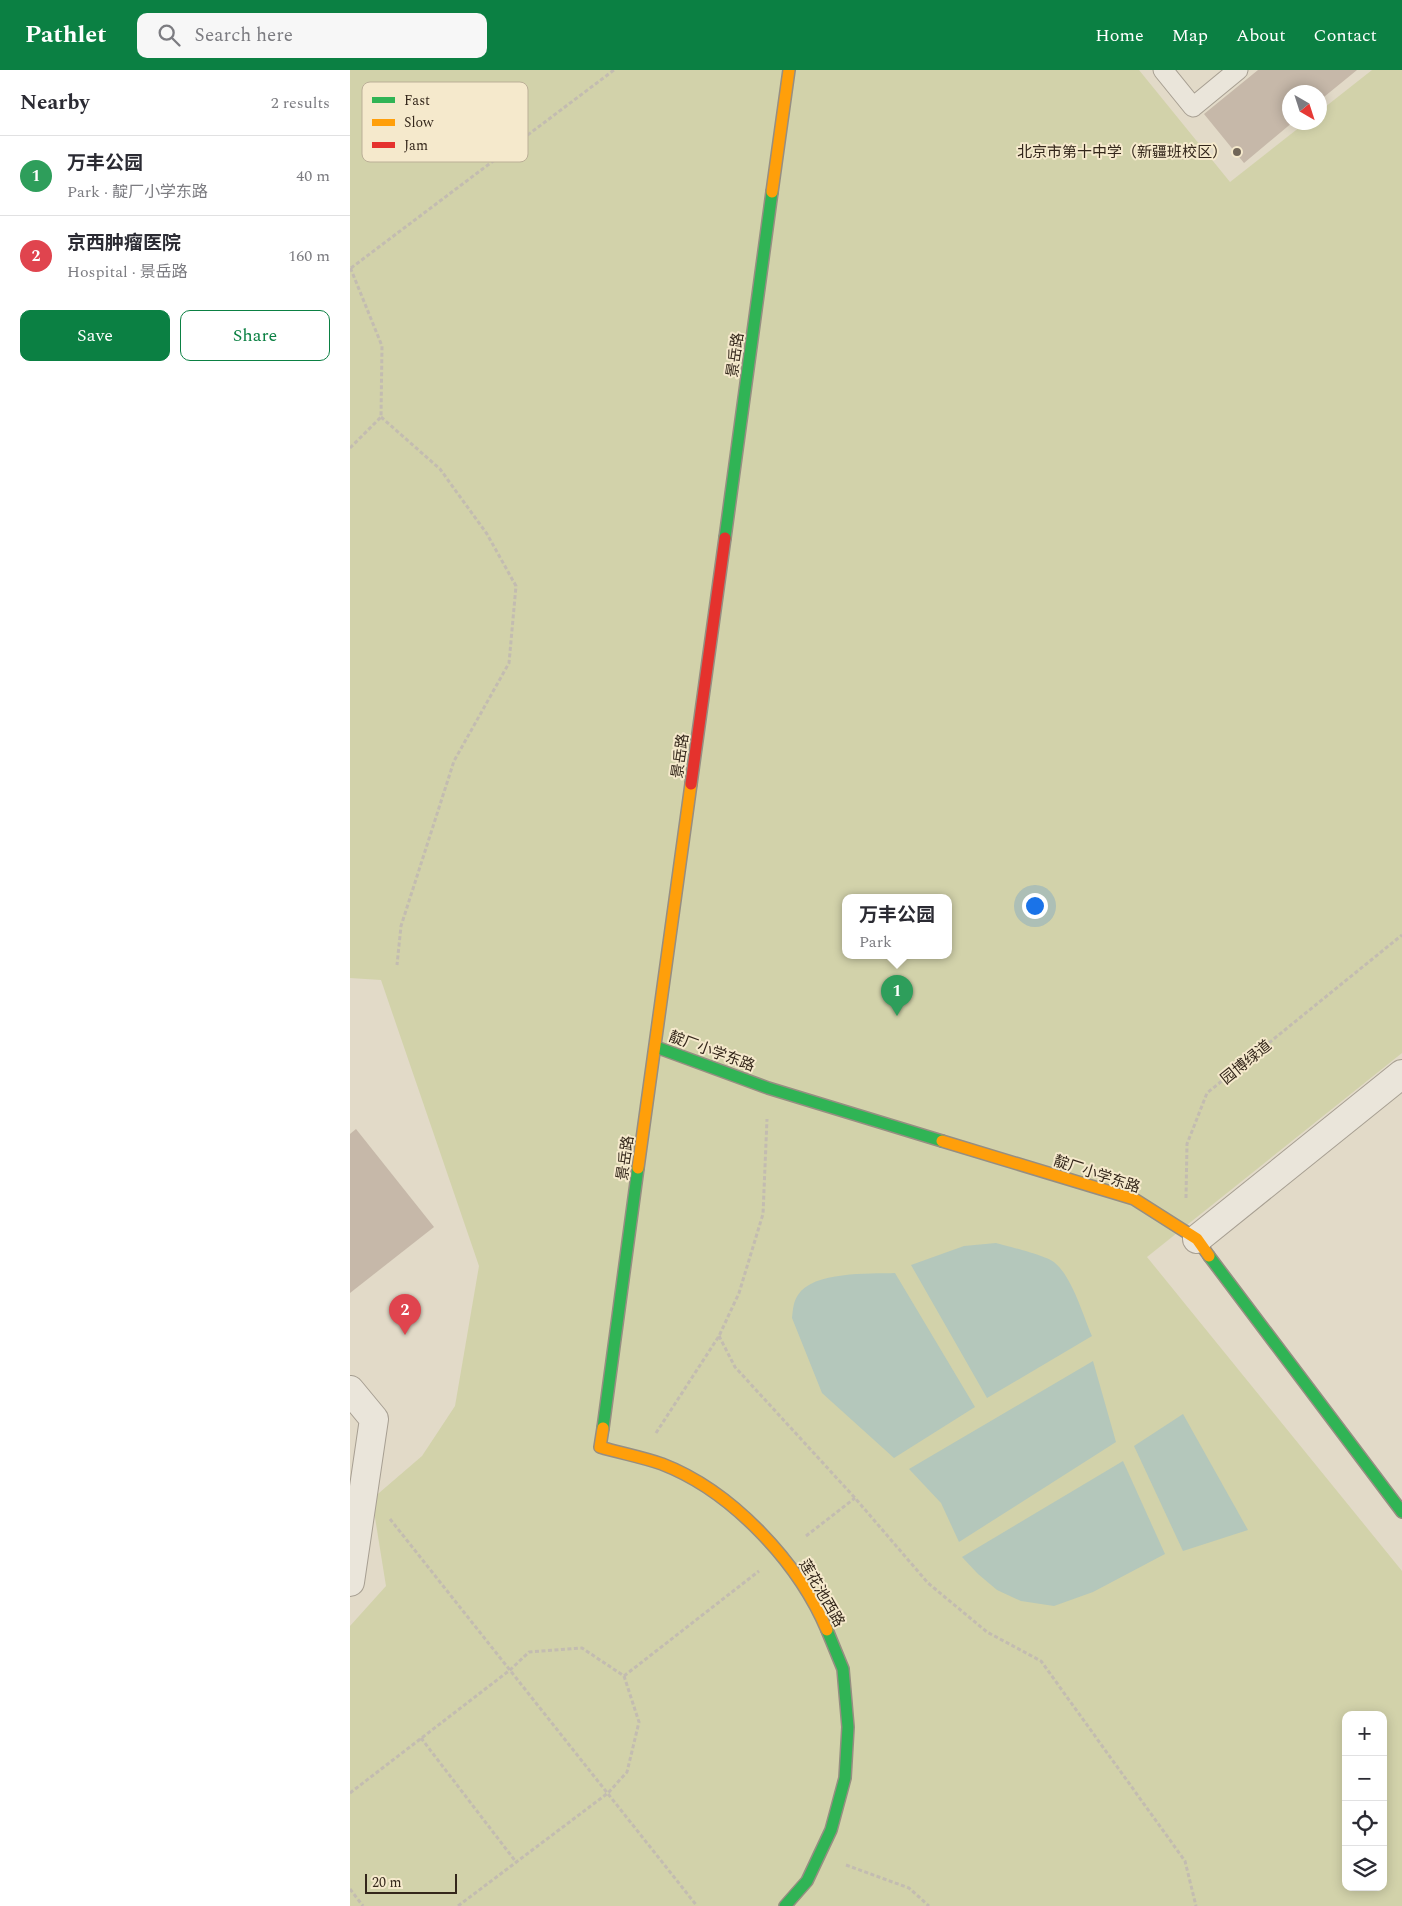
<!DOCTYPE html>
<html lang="en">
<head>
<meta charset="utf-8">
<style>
	:root { --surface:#fff; --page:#f7f7f7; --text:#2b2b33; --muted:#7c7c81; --line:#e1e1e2; --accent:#0b8043 }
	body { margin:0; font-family:Spectral,"Noto Sans SC",serif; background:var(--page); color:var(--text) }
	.controls { position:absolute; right:15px; bottom:15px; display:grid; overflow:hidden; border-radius:10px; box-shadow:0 2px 12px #0003 }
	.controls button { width:45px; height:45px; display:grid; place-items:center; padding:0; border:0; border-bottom:1px solid var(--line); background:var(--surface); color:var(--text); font:25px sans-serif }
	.compass { position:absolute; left:932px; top:15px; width:45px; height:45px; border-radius:50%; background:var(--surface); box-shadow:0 2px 12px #0003; rotate:141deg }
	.scale { position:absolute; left:15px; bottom:12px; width:92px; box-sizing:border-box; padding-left:5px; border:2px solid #34271b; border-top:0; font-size:14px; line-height:18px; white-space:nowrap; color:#34271b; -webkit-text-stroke:4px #f5e9cc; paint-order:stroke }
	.you { position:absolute; left:684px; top:835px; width:18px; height:18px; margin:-12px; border:4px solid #fff; border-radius:50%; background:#1a73e8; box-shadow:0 0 0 8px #1a73e833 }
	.badge { display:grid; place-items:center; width:32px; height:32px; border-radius:50%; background:var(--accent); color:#fff; font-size:16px; font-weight:700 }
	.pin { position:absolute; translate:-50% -41px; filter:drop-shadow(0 1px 2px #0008) }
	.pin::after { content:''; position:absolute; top:26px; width:18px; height:15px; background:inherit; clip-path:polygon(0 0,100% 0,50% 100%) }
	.popup { position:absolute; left:492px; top:824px; width:110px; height:65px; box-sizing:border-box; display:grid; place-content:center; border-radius:10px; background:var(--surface); filter:drop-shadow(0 1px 4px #0005); font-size:16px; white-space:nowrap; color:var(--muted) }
	.popup b { font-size:19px; color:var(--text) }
	.popup::after { content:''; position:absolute; left:50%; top:100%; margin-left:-10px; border:10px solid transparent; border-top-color:var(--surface) }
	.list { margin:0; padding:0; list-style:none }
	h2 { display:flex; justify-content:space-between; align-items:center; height:65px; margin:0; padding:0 20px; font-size:21px }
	h2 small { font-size:16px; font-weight:400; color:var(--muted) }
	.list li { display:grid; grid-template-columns:32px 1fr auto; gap:15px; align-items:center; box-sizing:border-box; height:80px; padding:0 20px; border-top:1px solid var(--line) }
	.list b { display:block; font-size:19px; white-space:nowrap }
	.list p { margin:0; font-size:16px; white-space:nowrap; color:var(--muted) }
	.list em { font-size:16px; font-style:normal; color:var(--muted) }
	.actions { display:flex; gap:10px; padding:15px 20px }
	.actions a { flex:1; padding:11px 0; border:1px solid var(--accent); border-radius:10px; text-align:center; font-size:18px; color:var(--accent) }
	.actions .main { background:var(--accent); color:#fff }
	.icon { flex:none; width:28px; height:28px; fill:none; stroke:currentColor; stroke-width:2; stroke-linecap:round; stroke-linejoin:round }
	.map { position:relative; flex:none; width:1052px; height:1836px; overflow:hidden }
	header { display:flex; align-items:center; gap:30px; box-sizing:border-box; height:70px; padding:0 25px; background:var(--accent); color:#fff }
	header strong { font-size:24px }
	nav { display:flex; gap:28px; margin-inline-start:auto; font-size:18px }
	.search { width:350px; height:45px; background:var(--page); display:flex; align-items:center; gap:12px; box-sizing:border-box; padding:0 18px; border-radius:10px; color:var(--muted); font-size:19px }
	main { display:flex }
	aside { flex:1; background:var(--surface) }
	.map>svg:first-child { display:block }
</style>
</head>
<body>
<header>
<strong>Pathlet</strong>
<div class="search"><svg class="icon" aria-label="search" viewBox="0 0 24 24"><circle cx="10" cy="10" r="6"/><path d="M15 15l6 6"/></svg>Search here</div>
<nav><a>Home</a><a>Map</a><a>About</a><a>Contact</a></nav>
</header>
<main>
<aside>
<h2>Nearby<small>2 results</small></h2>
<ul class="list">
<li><span class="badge" style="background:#2e9e5b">1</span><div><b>万丰公园</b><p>Park · 靛厂小学东路</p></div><em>40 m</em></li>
<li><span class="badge" style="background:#e0444e">2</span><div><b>京西肿瘤医院</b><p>Hospital · 景岳路</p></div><em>160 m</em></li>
</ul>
<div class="actions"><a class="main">Save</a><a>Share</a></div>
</aside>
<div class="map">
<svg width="1052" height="1836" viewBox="0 0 1052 1836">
	<rect width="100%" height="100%" fill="#e2dac8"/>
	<path fill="#d2d2aa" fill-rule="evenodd" d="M0,0H789L880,112L955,53L969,52L970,41L1022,0H1052V983L797,1187L1052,1501V1836H0V1556L36,1516L22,1429L72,1386L105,1336L129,1196L31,910L0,908ZM496,827H598V885H496ZM996,1645H1033V1817H996Z"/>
	<g fill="#b4c7bb">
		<path d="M646,1173C657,1176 698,1186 705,1193C722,1207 733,1245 742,1266L637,1328L561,1195L614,1176Z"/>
		<path d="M545,1203L625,1337L544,1388L472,1323L442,1248C443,1240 443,1232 448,1225C463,1201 519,1204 545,1203Z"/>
		<path d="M743,1291L766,1372L609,1472L591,1433L559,1399Z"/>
		<path d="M833,1344L898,1460L833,1481L784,1376Z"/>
		<path d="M773,1391L815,1484L743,1522L704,1536L671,1531L647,1520L628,1504L612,1487Z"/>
	</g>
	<g fill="#c6b8a9">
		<path d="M908,0H1007L969,31V22H939V52H943L894,93L854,44Z"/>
		<path d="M6,1059L84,1157L0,1223V1064Z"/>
	</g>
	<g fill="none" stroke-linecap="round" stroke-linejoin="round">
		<g stroke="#a79f92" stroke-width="21">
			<path id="lane" d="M813,0L843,37L888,0"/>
		</g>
		<g stroke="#a79f92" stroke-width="30">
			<g id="street">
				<path d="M847,1169L1052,1004"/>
				<path d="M0,1320L24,1349L0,1512"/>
			</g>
		</g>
		<g stroke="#968e82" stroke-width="14">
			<g id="fast">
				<path d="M375,468L422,122"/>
				<path d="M306,977L418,1018L592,1071"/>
				<path d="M859,1186L1052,1442"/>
				<path d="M253,1358L288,1098"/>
				<path d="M435,1836L457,1811L481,1760L495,1708L498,1657L493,1599L477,1560"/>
			</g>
		</g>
		<g stroke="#968e82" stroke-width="14">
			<g id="slow">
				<path d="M422,122L439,0"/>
				<path d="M592,1071L784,1129L847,1169L859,1186"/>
				<path d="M288,1098L341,714"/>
				<path d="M253,1358L250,1377C270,1383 292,1387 312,1394C382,1421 448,1492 477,1560"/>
			</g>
		</g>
		<g stroke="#968e82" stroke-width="14">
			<path id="jam" d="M341,714L375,468"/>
		</g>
		<g stroke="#c3bcb1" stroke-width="3" stroke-dasharray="4 2.5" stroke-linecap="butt">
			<path d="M1,198L264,0"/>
			<path d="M31,347L90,399L137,464L166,516L159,593L104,691L51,856L47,895"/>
			<path d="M0,378L31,347L32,276L0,197"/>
			<path d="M836,1128L837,1074L857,1023L1052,865"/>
			<path d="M369,1266L385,1297L505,1428L578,1513L637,1562L691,1591L835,1791L846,1836"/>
			<path d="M306,1363L369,1266L389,1223L413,1144L417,1049"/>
			<path d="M40,1449L347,1836"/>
			<path d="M456,1466L505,1428"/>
			<path d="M274,1606L409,1501"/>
			<path d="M71,1668L166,1792"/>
			<path d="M0,1723L160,1600L179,1582L232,1578L274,1606L289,1652L277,1702L258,1723L108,1836"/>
			<path d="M496,1795L559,1818L579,1836"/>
			<path d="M0,1819L13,1836"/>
		</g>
		<use href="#lane" stroke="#eae5da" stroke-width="19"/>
		<use href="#street" stroke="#eae5da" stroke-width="28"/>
		<use href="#fast" stroke="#30b455" stroke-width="11"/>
		<use href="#slow" stroke="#ff9f0a" stroke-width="11"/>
		<use href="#jam" stroke="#e5322d" stroke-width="11"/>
	</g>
	<circle fill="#716658" stroke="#f5e9cc" stroke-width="2" cx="887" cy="82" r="5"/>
	<g text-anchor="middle" stroke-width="4" stroke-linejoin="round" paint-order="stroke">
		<g font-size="15" fill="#34271b" stroke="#f5e9cc" text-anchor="end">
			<text x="877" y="87">北京市第十中学（新疆班校区）</text>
		</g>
		<g font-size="15" fill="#34271b" stroke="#f5e9cc">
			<text transform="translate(385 285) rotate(-82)" y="5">景岳路</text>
			<text transform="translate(330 686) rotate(-82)" y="5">景岳路</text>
			<text transform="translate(362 981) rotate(20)" y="5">靛厂小学东路</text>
			<text transform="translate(896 992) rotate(-39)" y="5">园博绿道</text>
			<text transform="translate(275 1088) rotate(-82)" y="5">景岳路</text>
			<text transform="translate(747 1104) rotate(18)" y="5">靛厂小学东路</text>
			<text transform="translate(472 1523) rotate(60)" y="5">莲花池西路</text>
		</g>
	</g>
	<rect x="12" y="12" width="166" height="80" rx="8" fill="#f5e9cc" stroke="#bbaf97" stroke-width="1"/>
	<rect x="22" y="27" width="23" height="6" fill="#30b455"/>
	<rect x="22" y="49" width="23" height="7" fill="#ff9f0a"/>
	<rect x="22" y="72" width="23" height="6" fill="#e5322d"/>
	<g font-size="14" fill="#34271b">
		<text x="54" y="35">Fast</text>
		<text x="54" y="57">Slow</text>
		<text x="54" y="80">Jam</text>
	</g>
</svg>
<div class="controls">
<button>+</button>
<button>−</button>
<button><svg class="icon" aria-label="locate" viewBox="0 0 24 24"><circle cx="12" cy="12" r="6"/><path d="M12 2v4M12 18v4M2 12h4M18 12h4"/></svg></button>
<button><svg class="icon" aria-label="layers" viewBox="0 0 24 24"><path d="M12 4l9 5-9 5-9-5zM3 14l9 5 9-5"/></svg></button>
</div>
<svg class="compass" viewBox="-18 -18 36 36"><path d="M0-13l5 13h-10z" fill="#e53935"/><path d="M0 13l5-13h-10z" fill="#7c7c81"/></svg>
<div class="scale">20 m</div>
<div class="you"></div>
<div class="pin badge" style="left:547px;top:946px;background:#2e9e5b">1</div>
<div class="popup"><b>万丰公园</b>Park</div>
<div class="pin badge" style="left:55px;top:1265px;background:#e0444e">2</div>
</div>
</main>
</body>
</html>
